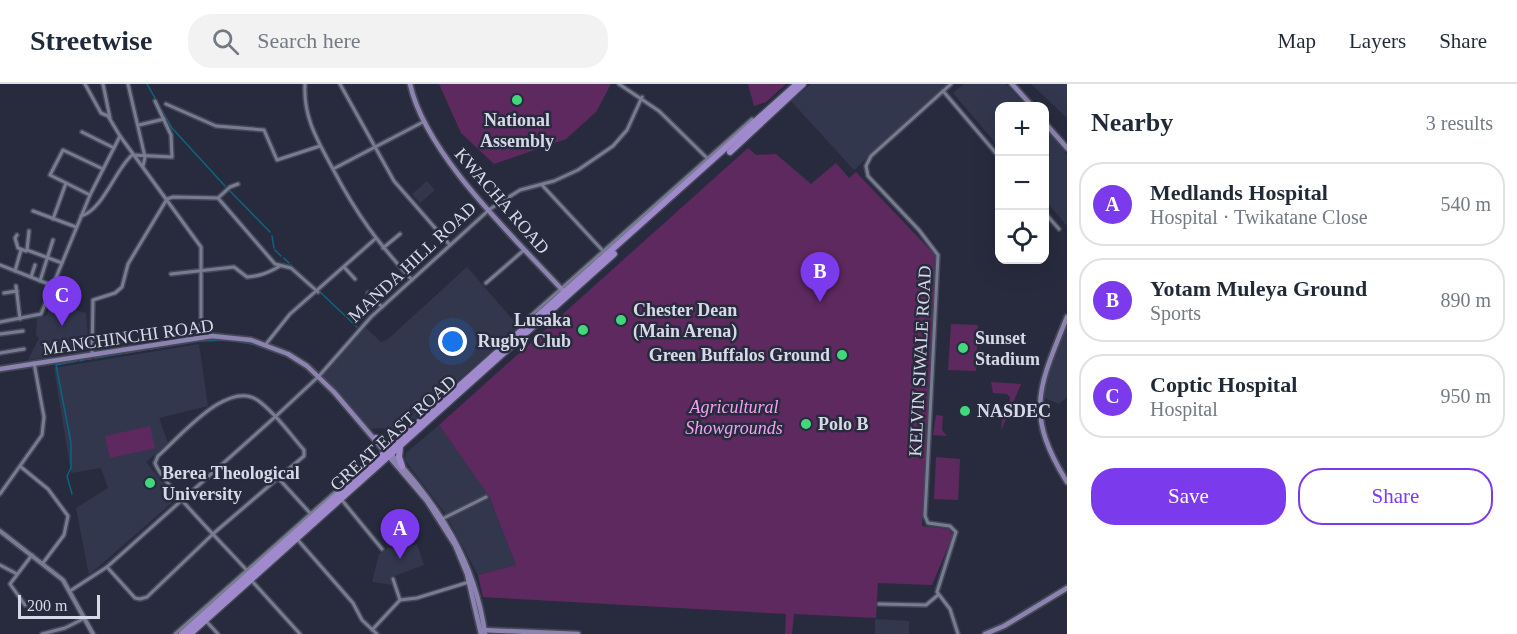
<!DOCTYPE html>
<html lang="en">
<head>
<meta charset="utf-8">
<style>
	:root { --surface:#fff; --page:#f2f2f3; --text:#1f2937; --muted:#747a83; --line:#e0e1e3; --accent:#7c3aed }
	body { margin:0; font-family:"Times New Roman",serif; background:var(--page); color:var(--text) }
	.controls { position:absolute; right:18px; top:18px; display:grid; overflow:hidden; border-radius:12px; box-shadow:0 6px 24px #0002 }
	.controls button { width:54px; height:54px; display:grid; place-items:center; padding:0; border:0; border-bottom:2px solid var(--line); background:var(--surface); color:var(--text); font:30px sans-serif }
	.scale { position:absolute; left:18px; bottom:15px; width:82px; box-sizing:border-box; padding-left:6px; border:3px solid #d7dae6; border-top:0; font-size:16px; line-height:21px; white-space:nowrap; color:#d7dae6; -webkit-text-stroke:4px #282b3e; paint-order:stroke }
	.you { position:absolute; left:453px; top:258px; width:21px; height:21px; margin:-15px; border:4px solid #fff; border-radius:50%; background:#1a73e8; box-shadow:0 0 0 9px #1a73e833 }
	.badge { display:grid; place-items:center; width:39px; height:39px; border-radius:50%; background:var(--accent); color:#fff; font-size:20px; font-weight:700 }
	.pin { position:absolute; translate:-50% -50px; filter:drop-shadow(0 2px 3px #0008) }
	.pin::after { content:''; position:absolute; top:32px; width:21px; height:18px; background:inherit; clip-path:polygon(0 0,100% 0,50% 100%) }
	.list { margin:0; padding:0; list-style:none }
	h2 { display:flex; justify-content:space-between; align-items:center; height:78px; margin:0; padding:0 24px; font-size:26px }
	h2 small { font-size:20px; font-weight:400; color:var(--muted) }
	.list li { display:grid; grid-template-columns:39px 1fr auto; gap:18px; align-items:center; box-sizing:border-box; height:84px; margin:0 12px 12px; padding:0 12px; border:2px solid var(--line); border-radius:24px }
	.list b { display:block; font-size:22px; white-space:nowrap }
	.list p { margin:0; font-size:20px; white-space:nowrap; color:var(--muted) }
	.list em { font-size:20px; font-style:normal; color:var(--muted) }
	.actions { display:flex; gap:12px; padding:18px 24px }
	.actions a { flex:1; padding:14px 0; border:2px solid var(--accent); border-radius:24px; text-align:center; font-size:21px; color:var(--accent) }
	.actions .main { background:var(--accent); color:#fff }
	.icon { flex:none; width:33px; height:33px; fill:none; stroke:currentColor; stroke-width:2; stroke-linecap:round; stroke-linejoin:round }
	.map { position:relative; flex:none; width:1067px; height:550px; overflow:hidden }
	header { display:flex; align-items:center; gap:36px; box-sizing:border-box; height:84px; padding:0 30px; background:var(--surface); border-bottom:2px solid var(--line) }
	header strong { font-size:28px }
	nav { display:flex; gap:33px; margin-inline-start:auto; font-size:21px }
	.search { width:420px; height:54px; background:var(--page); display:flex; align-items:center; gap:15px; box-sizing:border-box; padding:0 21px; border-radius:24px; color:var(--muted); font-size:22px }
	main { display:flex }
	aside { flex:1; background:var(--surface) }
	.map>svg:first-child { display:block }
</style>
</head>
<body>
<header>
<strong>Streetwise</strong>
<div class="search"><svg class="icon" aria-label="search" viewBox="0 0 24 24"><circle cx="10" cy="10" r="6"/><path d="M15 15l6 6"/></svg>Search here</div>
<nav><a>Map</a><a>Layers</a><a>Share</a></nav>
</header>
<main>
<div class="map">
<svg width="1067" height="550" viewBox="0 0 1067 550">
	<rect width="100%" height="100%" fill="#282b3e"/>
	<g fill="#33374e">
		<path d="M811,0H948L854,86L791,17Z"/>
		<path d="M964,0H1006L1026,22H1000L999,63L953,9Z"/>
		<path d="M1031,0H1067V34Z"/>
		<path d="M1045,44L1067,71V142L1045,116Z"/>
		<path d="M427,97L435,106L420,119L412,110Z"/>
		<path d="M467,183L519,243L395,352L392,353L383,344L370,345L319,291L363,244H366L381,258L387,256Z"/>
		<path d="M52,219L86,229L89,266L28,276L39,254L36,251L37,232H46Z"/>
		<path d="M1067,238V313L1059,320L1042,313L1046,291Z"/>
		<path d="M199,260L208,322L159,334L168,359L146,378L176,415L89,491L76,424L108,404L101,384L71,389L54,284Z"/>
		<path d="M439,341L489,411L447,432L405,376L406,369Z"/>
		<path d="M489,412L516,481L478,491L447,433Z"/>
		<path d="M417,460L424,481L392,493L393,501L372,498L379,470L388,464H403Z"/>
		<path d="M875,535L909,537V550H875Z"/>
	</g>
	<g fill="#5e295e">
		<path d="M439,0H611L596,28L566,55L494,80L461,49Z"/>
		<path d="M748,0H786L766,18L754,22Z"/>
		<path d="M748,64L756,71L776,70L811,100L836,79L849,94L856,88L935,171L922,442L949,445L953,451L932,501L878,499L876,534L794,530L792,550H785L786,530L483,513L478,491L516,481L489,412L439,341Z"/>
		<path d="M951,240L978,241L976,287L948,286Z"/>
		<path d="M991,298L1021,300L1001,347L1003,320L1010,321V313L1007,310L993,309Z"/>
		<path d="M936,331L943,332L942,346L947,352L933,351Z"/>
		<path d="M150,342L155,364L110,374L105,352Z"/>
		<path d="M936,373L960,375L958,416L934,415Z"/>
	</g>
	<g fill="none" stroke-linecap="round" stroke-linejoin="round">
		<g stroke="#0a6582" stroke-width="1.5">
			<path d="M147,0L172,44L225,102"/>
			<path d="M143,86L164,116"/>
			<path d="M229,106L270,148"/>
			<path d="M272,152L274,164"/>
			<path d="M275,166L281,172"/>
			<path d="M284,174L289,179"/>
			<path d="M291,181L317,205"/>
			<path d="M320,208L357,243"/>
			<path d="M199,248V218"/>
			<path d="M200,257L230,256"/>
			<path d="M235,257L257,261"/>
			<path d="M156,264L196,257"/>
			<path d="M147,265H152"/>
			<path d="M95,274L144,266"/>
			<path d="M87,275H91"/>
			<path d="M80,277L84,276"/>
			<path d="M72,410L67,392L71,384V359L56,281L77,277"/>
		</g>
		<g stroke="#444756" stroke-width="6">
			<g id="minor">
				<path d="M103,0L110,34"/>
				<path d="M128,0L145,73L143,82"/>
				<path d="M305,0C303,34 318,57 334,87C357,131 378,159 412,196"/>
				<path d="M340,0L394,97L450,161"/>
				<path d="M619,0L659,27L708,75"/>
				<path d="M951,0L871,72L866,82L868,92L919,146L938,171L925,432L928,439L950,442L956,448L937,508L950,525L958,550"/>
				<path d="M943,7L1000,74"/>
				<path d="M166,20L216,42L264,46L277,76L320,62"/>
				<path d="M139,41L164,35"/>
				<path d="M82,48L114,64"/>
				<path d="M120,52L201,163V254"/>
				<path d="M333,85L423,38"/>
				<path d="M542,101L604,168"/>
				<path d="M90,111L50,91L63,66L103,85"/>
				<path d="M218,114L230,103L238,100"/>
				<path d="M33,127L76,143"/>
				<path d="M1044,128L1059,145"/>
				<path d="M81,132C103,126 115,86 132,71L172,73L171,51L155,17"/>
				<path d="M53,135L66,99"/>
				<path d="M29,147L27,166L62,179"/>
				<path d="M17,151L15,154L18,164L26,167"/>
				<path d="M383,164L400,150"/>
				<path d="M0,181L51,201"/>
				<path d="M344,183L355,195"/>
				<path d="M15,187L21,166"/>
				<path d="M171,190L234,183L247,193C260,192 268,189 280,182"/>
				<path d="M31,193L35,181"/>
				<path d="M40,197L53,156"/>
				<path d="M486,199L524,166"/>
				<path d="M16,202L20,235"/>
				<path d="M4,209L17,207"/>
				<path d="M368,209L382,223"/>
				<path d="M527,235L752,35"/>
				<path d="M0,238L41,230L90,111L120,52L108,32L101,29L85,0"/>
				<path d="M0,250L23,247"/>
				<path d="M266,260L290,230L375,155"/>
				<path d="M0,269L24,265"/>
				<path d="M92,270L93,216L115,209L122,203L128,180L167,115L173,113L218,114L275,180L291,184L318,208"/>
				<path d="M21,383L48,405L68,432L64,451L43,479"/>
				<path d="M279,395L310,429"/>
				<path d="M0,410L42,351L44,333L34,279"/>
				<path d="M341,415L382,465"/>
				<path d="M442,435L486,413"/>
				<path d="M297,455L353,519L362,536L377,550"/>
				<path d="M0,481L17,490"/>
				<path d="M107,483L135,514L140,515L147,513L214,449L304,372V366C290,350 277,331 260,318C230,292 180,353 158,372L155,379C162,400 231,468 250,490"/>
				<path d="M393,495L400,516"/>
				<path d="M251,496L300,550"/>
				<path d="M70,507L107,483L275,333L319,292L371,233L490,125L520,106L554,97L578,86L613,62L627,46L642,13"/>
				<path d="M879,520L926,521L938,511"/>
				<path d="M25,521L10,500L32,471"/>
				<path d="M206,537L218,550"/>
				<path d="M372,546L400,516L417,514L469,498"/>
				<path d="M42,550L65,544L85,534"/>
				<path d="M175,550L369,378"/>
			</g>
		</g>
		<g stroke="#444756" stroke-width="7">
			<path id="tertiary" d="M0,447L63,496L93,550"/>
		</g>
		<g stroke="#444756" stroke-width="8">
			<g id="secondary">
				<path d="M410,0C426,72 516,155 566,210"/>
				<path d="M1012,0L1032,22"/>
				<path d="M1044,38L1067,64"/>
				<path d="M1067,233C1039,303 1024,329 1067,398"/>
				<path d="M0,285L212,252L251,256L288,270L307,282L334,308L427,417L455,461L467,490L481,550"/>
				<path d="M389,368C439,422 475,477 485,550"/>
				<path d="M482,546L578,550"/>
				<path d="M985,550L1004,542L1067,504"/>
			</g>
		</g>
		<g stroke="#444756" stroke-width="9">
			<g id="primary">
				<path d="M730,68L803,0"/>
				<path d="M376,354L387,361H394"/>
				<path d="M400,363L399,373L402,382"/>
				<path d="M182,550L797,0"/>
				<path d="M190,550L614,170"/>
			</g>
		</g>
		<use href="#minor" stroke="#787c93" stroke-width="3"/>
		<use href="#tertiary" stroke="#787c93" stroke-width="4"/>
		<use href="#secondary" stroke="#8c83b0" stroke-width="4.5"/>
		<use href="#primary" stroke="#a08acd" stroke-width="6"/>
	</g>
	<g fill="#43d77b" stroke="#282b3e" stroke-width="2">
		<circle cx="517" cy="16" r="6"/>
		<circle cx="621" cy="236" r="6"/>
		<circle cx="583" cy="246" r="6"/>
		<circle cx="963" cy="264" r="6"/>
		<circle cx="842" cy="271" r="6"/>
		<circle cx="965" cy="327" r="6"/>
		<circle cx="806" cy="340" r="6"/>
		<circle cx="150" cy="399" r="6"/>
	</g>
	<g text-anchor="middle" stroke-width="5" stroke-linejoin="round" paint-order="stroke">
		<g font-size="18" font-weight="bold" fill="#d7dae6" stroke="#282b3e" text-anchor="start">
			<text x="517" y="42" text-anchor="middle">National<tspan x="517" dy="21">Assembly</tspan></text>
			<text x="633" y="232">Chester Dean<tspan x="633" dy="21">(Main Arena)</tspan></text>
			<text x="571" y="242" text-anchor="end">Lusaka<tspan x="571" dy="21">Rugby Club</tspan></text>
			<text x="975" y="260">Sunset<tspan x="975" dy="21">Stadium</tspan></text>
			<text x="830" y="277" text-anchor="end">Green Buffalos Ground</text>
			<text x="977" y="333">NASDEC</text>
			<text x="818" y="346">Polo B</text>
			<text x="162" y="395">Berea Theological<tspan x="162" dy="21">University</tspan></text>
		</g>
		<g font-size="18" fill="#d7dae6" stroke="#282b3e">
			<text transform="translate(502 117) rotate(49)" y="6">KWACHA ROAD</text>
			<text transform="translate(412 178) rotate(-43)" y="6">MANDA HILL ROAD</text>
			<text transform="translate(128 253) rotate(-8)" y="6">MANCHINCHI ROAD</text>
			<text transform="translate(920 277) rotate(-87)" y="6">KELVIN SIWALE ROAD</text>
			<text transform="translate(393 349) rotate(-42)" y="6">GREAT EAST ROAD</text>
		</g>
		<g font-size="18" font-style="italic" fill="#f3a1f2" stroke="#282b3e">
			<text x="734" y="329">Agricultural<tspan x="734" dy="21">Showgrounds</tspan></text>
		</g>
	</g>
</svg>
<div class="controls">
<button>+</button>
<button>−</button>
<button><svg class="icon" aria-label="locate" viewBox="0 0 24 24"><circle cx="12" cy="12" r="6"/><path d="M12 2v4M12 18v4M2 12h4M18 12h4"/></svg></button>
</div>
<div class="scale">200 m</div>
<div class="you"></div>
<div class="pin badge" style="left:400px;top:475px">A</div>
<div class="pin badge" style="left:820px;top:218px">B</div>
<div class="pin badge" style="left:62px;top:242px">C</div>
</div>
<aside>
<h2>Nearby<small>3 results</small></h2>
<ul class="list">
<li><span class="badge">A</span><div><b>Medlands Hospital</b><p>Hospital · Twikatane Close</p></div><em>540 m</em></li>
<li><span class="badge">B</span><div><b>Yotam Muleya Ground</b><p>Sports</p></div><em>890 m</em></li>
<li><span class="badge">C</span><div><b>Coptic Hospital</b><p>Hospital</p></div><em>950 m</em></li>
</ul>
<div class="actions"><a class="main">Save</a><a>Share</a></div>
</aside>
</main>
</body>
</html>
